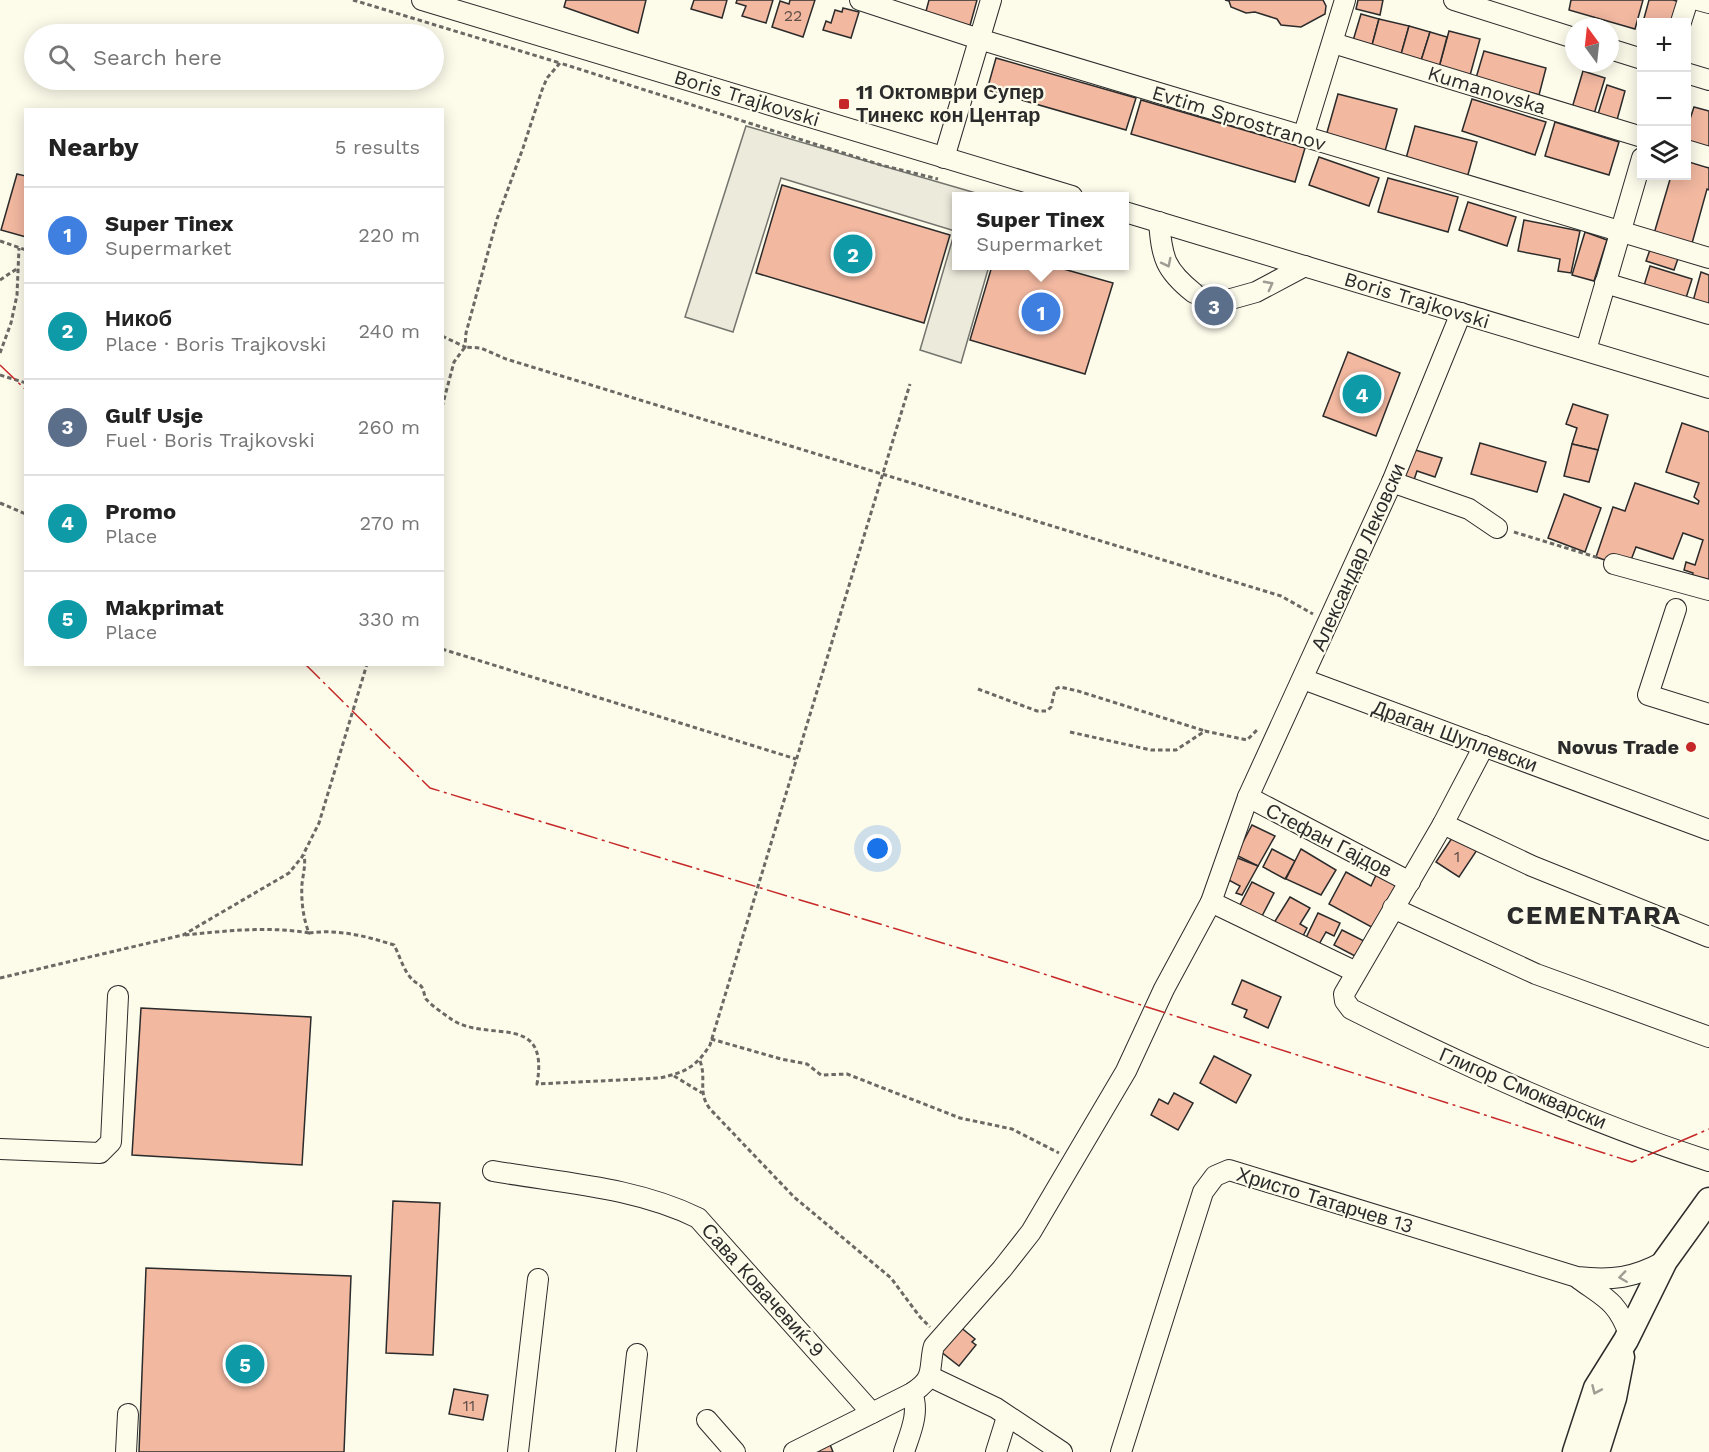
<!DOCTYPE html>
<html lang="en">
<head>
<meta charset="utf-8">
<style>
	:root { --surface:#fff; --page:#f6f6f6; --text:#222; --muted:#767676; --line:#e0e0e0; --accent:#c62828 }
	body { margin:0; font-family:"Work Sans",sans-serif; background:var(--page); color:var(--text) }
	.controls { position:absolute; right:18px; top:18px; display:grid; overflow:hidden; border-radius:0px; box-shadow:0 3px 15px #0003 }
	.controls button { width:54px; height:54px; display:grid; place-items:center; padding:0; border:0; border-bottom:2px solid var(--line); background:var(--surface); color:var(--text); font:30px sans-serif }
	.compass { position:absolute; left:1565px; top:18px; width:54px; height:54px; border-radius:50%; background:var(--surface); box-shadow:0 3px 15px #0003; rotate:345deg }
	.you { position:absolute; left:878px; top:849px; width:21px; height:21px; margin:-15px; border:4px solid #fff; border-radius:50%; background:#1a73e8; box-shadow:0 0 0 9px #1a73e833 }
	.badge { display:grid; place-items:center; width:39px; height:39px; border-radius:50%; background:var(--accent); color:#fff; font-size:20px; font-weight:700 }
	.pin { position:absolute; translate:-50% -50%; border:3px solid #fff; box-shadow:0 2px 6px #0006 }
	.popup { position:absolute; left:952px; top:192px; width:177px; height:78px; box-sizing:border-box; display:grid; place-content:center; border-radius:0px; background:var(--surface); filter:drop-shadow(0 2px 4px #0005); font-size:20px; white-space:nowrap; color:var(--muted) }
	.popup b { font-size:22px; color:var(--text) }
	.popup::after { content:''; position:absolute; left:50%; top:100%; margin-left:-12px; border:12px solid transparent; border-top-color:var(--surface) }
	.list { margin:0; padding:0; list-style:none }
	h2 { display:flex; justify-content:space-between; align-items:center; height:78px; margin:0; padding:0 24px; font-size:26px }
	h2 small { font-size:20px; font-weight:400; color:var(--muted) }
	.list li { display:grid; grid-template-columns:39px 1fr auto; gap:18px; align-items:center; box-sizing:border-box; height:96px; padding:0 24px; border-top:2px solid var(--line) }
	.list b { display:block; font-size:22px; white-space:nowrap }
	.list p { margin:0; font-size:20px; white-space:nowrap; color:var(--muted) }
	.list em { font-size:20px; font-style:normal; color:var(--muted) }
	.icon { flex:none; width:33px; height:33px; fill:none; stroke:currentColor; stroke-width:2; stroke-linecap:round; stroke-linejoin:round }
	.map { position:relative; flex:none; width:1709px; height:1452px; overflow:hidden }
	.search { position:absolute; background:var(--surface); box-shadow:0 3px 15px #0003; left:24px; top:24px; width:420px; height:66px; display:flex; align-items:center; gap:15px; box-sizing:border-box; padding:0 21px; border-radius:33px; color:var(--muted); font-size:22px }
	.panel { position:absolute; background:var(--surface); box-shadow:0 3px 15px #0003; left:24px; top:108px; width:420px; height:558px; border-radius:0px }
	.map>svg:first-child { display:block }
</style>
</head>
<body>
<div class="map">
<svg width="1709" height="1452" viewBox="0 0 1709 1452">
	<rect width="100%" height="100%" fill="#fdfbea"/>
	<path fill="#eceadb" stroke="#74746e" stroke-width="1.5" d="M746,126L986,196H957V266H989L961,363L920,350L955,231L781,178L733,332L685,317Z"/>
	<g fill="#f2b8a0" stroke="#2b2b2b" stroke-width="1.5">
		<path d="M566,0H646L638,33L564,7Z"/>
		<path d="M694,0H727L722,18L691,9Z"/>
		<path d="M737,0H773L766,23L742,16L746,6L736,3Z"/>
		<path d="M790,0H815L803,37L772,27L780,1L789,4Z"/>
		<path d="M929,0H977L969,29L925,15Z"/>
		<path d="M1225,0H1323L1326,6L1325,14L1301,27L1281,25L1277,19L1255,12L1246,13L1231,7L1229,1Z"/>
		<path d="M1358,0H1383L1380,15L1356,9Z"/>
		<path d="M1571,0H1643L1635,29L1569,10Z"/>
		<path d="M1649,0H1673L1683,3L1678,22H1643Z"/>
		<path d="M843,8L859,12L851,38L823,30L826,21L831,23L835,10L842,12Z"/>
		<path d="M1361,14L1379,19L1371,49L1352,44Z"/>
		<path d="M1379,19L1409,26L1400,58L1371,49Z"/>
		<path d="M1409,26L1430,32L1420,64L1400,58Z"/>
		<path d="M1449,31L1480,39L1469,79L1438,71Z"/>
		<path d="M1430,32L1447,37L1438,71L1420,64Z"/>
		<path d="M1484,51L1546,68L1539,95L1476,78Z"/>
		<path d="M996,58L1136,98L1126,130L987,90Z"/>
		<path d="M1583,71L1605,78L1594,114L1572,108Z"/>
		<path d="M1607,85L1625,91L1617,120L1598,114Z"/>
		<path d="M1338,94L1397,109L1385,151L1326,136Z"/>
		<path d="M1472,99L1546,122L1535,155L1462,131Z"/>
		<path d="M1141,100L1305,148L1295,182L1131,134Z"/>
		<path d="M1694,107L1709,111V155L1686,148V131Z"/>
		<path d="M1555,122L1619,142L1609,175L1545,156Z"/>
		<path d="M1415,126L1477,142L1467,178L1405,162Z"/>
		<path d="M1319,157L1379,178L1369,206L1309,185Z"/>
		<path d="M1686,161L1709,168V190L1707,189L1691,247L1653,237L1671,176H1686Z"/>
		<path d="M17,174L26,176V237L1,230Z"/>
		<path d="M1388,178L1458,197L1448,232L1378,212Z"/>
		<path d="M782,185L950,235L924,323L756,273Z"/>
		<path d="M1468,202L1516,217L1507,246L1459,230Z"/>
		<path d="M1524,220L1580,231L1571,273L1558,271L1560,259L1518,251Z"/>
		<path d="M1585,232L1607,240L1594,281L1572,275Z"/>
		<path d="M1652,244L1680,253L1674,270L1646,261Z"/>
		<path d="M992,266H1053L1113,283L1085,374L970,340Z"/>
		<path d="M1650,266L1692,279L1685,301L1643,289Z"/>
		<path d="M1701,272L1709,275V309L1692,305Z"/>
		<path d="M1348,352L1400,373L1376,436L1323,416Z"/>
		<path d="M1573,404L1608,415L1598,450L1572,444L1577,428L1566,424Z"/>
		<path d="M1682,423L1709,432V590L1690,584L1693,573L1684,570L1686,562L1695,565L1703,540L1683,533L1673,559L1636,547L1628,568L1596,557L1613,507L1625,511L1635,483L1698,504L1699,501L1694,497L1699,483L1666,472Z"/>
		<path d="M1480,443L1546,462L1537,492L1471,474Z"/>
		<path d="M1572,444L1598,450L1589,482L1564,476Z"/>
		<path d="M1412,449L1442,458L1435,477L1417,471L1414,480L1400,476Z"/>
		<path d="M1564,494L1601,508L1585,552L1548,538Z"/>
		<path d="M1252,825L1275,836L1258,866L1236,855Z"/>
		<path d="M1454,835L1477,850L1459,877L1436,862Z"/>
		<path d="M1272,849L1295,861L1285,879L1263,867Z"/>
		<path d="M1301,849L1336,870L1321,895L1286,879Z"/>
		<path d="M1235,857L1258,866L1242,895L1236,893L1240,886L1223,877Z"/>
		<path d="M1346,872L1371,886L1377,873L1401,885L1377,930L1329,904Z"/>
		<path d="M1252,882L1274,893L1262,916L1240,905Z"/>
		<path d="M1290,897L1310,908L1300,924L1307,928L1300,942L1272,926Z"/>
		<path d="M1318,913L1340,923L1334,936L1326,932L1318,946L1305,940Z"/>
		<path d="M1342,930L1364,941L1355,956L1334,945Z"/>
		<path d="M1242,980L1281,997L1268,1028L1244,1017L1247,1010L1232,1004Z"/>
		<path d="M141,1008L311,1017L302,1165L132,1155Z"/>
		<path d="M1214,1056L1251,1075L1236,1103L1200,1083Z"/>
		<path d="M1174,1093L1193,1103L1178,1130L1151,1115L1159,1099L1168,1104Z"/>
		<path d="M393,1201L440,1203L433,1355L386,1353Z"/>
		<path d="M146,1268L351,1276L344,1452H139Z"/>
		<path d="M959,1326L975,1339L972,1342L976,1345L959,1366L940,1351Z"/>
		<path d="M454,1389L488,1395L483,1420L449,1414Z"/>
		<path d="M829,1442L833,1452H805Z"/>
	</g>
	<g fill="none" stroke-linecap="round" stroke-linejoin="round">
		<path stroke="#d3d1c4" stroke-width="20" stroke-dasharray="20 10" stroke-linecap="butt" d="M1194,293L1231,299"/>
		<g stroke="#2b2b2b" stroke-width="22">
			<g id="minor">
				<path d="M422,0L1072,196"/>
				<path d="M860,0L979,39L1709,258"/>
				<path d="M1454,0L1574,38"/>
				<path d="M1698,0L1709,3"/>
				<path d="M1681,22L1688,0"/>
				<path d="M1333,43L1642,137"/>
				<path d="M1610,49L1642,59"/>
				<path d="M1686,73L1709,80"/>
				<path d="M1303,137L1345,0"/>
				<path d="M1686,150L1709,157"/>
				<path d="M944,158L991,0"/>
				<path d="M1125,212L1709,388"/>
				<path d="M1159,222C1162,258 1165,270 1194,293"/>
				<path d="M1605,283L1709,314"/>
				<path d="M1231,299L1256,292L1305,266"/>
				<path d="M1586,350L1642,158"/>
				<path d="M1392,482L1469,509L1497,528"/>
				<path d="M1614,564L1709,590"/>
				<path d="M1676,609L1648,695L1709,714"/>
				<path d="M1303,679L1709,830"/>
				<path d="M1484,746L1443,824L1344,994L1345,1001L1351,1009C1467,1067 1585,1121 1709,1161"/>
				<path d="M1248,797L1410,882"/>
				<path d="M1443,824L1532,866L1709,937"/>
				<path d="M1211,902L1356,972"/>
				<path d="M1393,908L1536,974L1709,1037"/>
				<path d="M0,1149L100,1153L111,1142L118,996"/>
				<path d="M493,1171C561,1183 635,1187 698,1218L872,1413"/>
				<path d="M1579,1279C1605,1298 1617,1301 1629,1334"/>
				<path d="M929,1376L996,1408L1062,1452"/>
				<path d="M707,1420L735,1452"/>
				<path d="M126,1452L128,1414"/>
				<path d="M518,1452L538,1279"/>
				<path d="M626,1452L637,1354"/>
				<path d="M794,1452L912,1393C918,1389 927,1382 929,1375C932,1366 931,1355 934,1346L1002,1269L1031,1232L1126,1071L1164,989L1211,902L1248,797L1392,482L1461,313"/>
				<path d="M904,1452C910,1433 920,1413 912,1393"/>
				<path d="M996,1452L1007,1417"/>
				<path d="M1121,1452L1203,1192L1215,1176L1229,1170L1577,1277C1612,1281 1634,1278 1665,1261"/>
			</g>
		</g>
		<g stroke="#2b2b2b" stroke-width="27">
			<g id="major">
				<path d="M1575,1452L1596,1388L1626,1340L1665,1261L1709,1200"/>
				<path d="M1597,1452L1614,1398L1622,1357"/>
			</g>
		</g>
		<g stroke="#6a6964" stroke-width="3" stroke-dasharray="4.5 3" stroke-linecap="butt">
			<path d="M353,0L560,63"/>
			<path d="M0,241L26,250"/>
			<path d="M0,280L18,268"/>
			<path d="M442,336L465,347L466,333L497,219L523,148L542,90L547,78L560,63L881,165L938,179"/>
			<path d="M0,353L11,323L17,295L19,248"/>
			<path d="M0,375L26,383"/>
			<path d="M442,407L454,362L465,347L481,348L506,359L1281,596L1313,614"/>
			<path d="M0,503L26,514"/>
			<path d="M1514,532L1599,558"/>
			<path d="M442,649L796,759"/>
			<path d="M978,689L1037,711H1047L1051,707L1055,689L1060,687L1078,691L1205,731"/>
			<path d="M1070,732L1151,750H1176L1205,731L1247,740L1259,728"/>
			<path d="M309,933C338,929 366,936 394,945C400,956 404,973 414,981C416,983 419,984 421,986C424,990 424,995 426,999C432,1006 444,1014 451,1019C487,1044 550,1010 537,1084L660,1078C686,1072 696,1067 710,1045L910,384"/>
			<path d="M185,935C225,931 268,926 309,933C303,918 301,900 302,884C303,874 306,865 304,855"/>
			<path d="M0,978L183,935L289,873L302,857L319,823L367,664"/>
			<path d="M711,1039L781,1059L807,1064L821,1075L847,1074L960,1118L1012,1129L1059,1153"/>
			<path d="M700,1061C707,1079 697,1092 710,1109L794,1197L891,1278L920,1317L930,1327"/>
			<path d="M674,1076L702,1093"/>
		</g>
		<use href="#minor" stroke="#fdfbea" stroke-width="20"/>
		<use href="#major" stroke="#fdfbea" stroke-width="24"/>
		<g stroke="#c62828" stroke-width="1.5" stroke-dasharray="21 4.5 3 4.5" stroke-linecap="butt">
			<path d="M0,365L26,390"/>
			<path d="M305,664L430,788L1022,967L1632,1162L1709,1129"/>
		</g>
	</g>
	<defs><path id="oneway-chevron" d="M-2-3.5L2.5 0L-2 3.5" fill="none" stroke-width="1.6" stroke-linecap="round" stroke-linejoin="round" transform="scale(1.5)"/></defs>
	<g stroke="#9e9d94">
		<use href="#oneway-chevron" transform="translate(1167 263) rotate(63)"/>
		<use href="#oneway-chevron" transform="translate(1269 285) rotate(-28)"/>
		<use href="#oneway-chevron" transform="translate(1623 1277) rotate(172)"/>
		<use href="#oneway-chevron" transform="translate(1596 1390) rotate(114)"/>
	</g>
	<g fill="#c62828" stroke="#fdfbea" stroke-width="2">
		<rect x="838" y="98" width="12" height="12" rx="3"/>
		<circle cx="1691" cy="747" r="6"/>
	</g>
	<g text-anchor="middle" stroke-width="4.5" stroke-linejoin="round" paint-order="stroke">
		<g font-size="16" fill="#5d4e48">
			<text x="793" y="21">22</text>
			<text x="1457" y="862">1</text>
			<text x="469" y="1411">11</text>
		</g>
		<g font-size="20" fill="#2b2b2b" stroke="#fdfbea">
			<text transform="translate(1487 90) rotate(17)" y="7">Kumanovska</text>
			<text transform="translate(747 98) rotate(17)" y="7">Boris Trajkovski</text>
			<text transform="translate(1239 118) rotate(17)" y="7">Evtim Sprostranov</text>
			<text transform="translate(1417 300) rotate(17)" y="7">Boris Trajkovski</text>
			<text transform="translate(1358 557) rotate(-66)" y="7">Александар Лековски</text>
			<text transform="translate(1455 736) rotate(20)" y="7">Драган Шуплевски</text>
			<text transform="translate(1329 840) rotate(27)" y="7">Стефан Гајдов</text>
			<text transform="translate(1523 1088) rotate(23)" y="7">Глигор Смокварски</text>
			<text transform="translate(1325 1200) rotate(17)" y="7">Христо Татарчев 13</text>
			<text transform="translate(763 1290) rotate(48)" y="7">Сава Ковачевиќ-9</text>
		</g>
		<g font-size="20" font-weight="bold" fill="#2b2b2b" stroke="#fdfbea" text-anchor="start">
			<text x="856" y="99">11 Октомври Супер<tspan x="856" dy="23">Тинекс кон Центар</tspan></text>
			<text x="1679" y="754" text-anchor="end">Novus Trade</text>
		</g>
		<g font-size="26" font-weight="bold" letter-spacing="1.5" fill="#2b2b2b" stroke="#fdfbea">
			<text x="1594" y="924">CEMENTARA</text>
		</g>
	</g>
</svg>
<div class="controls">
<button>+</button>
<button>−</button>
<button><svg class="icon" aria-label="layers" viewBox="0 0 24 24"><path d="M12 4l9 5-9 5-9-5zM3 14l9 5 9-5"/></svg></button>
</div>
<svg class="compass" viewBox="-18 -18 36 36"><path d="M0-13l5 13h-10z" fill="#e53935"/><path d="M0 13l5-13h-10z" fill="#767676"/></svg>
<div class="you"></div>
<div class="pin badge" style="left:1041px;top:312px;background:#3f7fe0">1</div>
<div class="popup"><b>Super Tinex</b>Supermarket</div>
<div class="pin badge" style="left:853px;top:254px;background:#0f9aa8">2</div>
<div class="pin badge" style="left:1214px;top:306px;background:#5c6f8a">3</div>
<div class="pin badge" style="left:1362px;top:394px;background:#0f9aa8">4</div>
<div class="pin badge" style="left:245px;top:1364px;background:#0f9aa8">5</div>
<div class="search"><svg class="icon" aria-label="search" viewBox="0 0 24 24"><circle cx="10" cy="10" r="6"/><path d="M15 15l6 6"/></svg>Search here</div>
<section class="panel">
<h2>Nearby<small>5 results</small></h2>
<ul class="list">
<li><span class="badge" style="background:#3f7fe0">1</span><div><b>Super Tinex</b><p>Supermarket</p></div><em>220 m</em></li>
<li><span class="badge" style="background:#0f9aa8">2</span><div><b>Никоб</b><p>Place · Boris Trajkovski</p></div><em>240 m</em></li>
<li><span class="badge" style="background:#5c6f8a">3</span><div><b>Gulf Usje</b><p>Fuel · Boris Trajkovski</p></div><em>260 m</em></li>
<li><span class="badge" style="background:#0f9aa8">4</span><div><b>Promo</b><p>Place</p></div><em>270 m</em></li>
<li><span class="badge" style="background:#0f9aa8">5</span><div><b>Makprimat</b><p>Place</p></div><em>330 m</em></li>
</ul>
</section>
</div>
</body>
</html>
